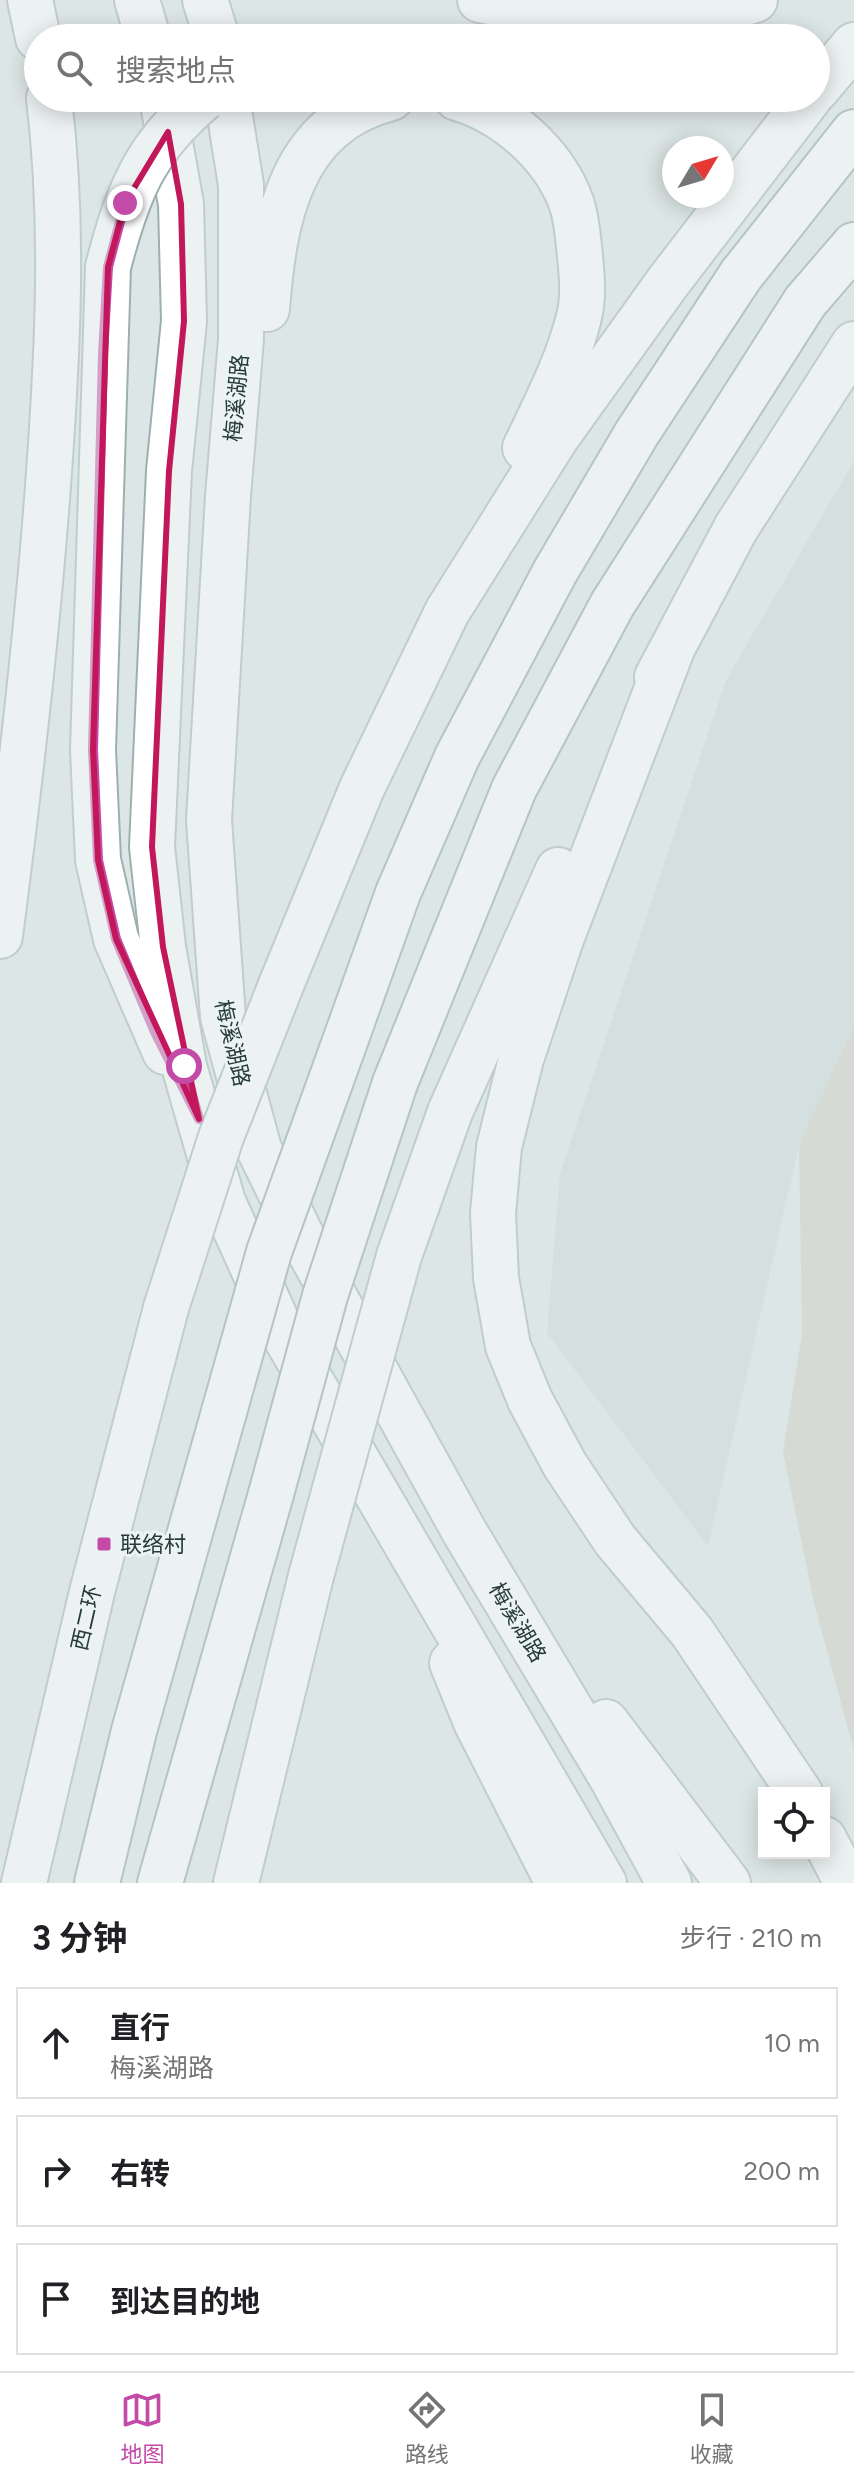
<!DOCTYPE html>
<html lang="zh">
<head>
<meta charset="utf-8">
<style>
	:root { --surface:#fff; --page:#f2f2f2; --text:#202124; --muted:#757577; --line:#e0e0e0; --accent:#c34aa7 }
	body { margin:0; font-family:Figtree,"Noto Sans SC",sans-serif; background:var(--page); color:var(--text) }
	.controls { position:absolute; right:24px; bottom:24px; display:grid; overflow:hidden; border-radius:0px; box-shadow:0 4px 20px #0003 }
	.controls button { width:72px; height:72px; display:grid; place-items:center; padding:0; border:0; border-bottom:2px solid var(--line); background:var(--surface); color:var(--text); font:40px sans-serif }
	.compass { position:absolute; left:662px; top:136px; width:72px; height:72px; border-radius:50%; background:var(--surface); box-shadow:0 4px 20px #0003; rotate:52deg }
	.stop { position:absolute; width:24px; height:24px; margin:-18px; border:6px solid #c34aa7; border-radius:50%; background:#fff }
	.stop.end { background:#c34aa7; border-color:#fff; box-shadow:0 2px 8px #0008 }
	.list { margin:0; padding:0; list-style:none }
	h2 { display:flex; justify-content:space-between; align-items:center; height:104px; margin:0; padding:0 32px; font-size:34px }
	h2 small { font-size:26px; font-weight:400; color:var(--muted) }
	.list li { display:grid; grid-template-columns:52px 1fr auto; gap:24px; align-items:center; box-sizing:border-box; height:112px; margin:0 16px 16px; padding:0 16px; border:2px solid var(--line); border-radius:0px }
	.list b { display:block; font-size:30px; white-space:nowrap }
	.list p { margin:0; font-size:26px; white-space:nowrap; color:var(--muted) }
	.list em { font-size:26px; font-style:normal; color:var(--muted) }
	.icon { flex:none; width:44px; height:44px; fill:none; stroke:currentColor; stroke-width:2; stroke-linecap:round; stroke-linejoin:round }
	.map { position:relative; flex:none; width:854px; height:1883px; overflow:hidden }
	.search { position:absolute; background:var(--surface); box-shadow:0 4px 20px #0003; left:24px; right:24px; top:24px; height:88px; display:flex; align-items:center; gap:20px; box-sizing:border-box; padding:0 28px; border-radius:44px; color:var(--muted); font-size:30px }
	.sheet { height:488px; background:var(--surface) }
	nav { display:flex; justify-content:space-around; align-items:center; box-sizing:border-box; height:112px; border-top:2px solid var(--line); background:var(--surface); font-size:22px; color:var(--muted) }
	nav a { display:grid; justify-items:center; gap:4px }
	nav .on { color:var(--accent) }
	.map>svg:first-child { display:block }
</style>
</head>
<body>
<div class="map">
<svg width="854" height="1883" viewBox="0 0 854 1883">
	<rect width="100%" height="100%" fill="#dde6e6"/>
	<path fill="#cbd7d7" d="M854,461V1025L799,1144L708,1546L547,1333L560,1174L726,680Z"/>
	<path fill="#cdcfbf" d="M854,1025V1751L814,1603L783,1452L802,1333L799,1144Z"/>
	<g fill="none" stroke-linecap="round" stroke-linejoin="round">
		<g stroke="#9db0b0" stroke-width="48">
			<g id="primary">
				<path d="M30,0L38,38"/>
				<path d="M137,0L148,38"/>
				<path d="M205,0L217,38"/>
				<path d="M480,0C571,19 665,29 755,0"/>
				<path d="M816,90L854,45"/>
				<path d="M162,98L181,204L184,321L169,471L152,847L163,947L184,1066L223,1202L280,1328L604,1883"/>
				<path d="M227,98L241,185V339L228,496L209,820L223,1017L259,1149L307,1247L464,1531L613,1780L669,1883"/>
				<path d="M457,98C505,112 553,153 571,202C577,218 578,239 580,256C582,277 584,297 579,317C568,362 545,406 525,448"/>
				<path d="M108,267L93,750L98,860L116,939L165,1052"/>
				<path d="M267,309C274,219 290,124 391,98"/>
				<path d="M671,652L560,942L521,1059L499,1147L493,1213L496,1278L508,1346L530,1400L565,1465L615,1540L692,1632L800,1793"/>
				<path d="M657,677L736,528L854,344"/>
				<path d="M0,936C20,782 38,628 49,472C58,346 64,224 49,98"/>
				<path d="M281,985L362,788L447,612L556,438L668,282L809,98"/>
				<path d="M399,1256L450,1112L558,870"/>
				<path d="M452,1663L476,1722L558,1883"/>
				<path d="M606,1722L728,1883"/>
				<path d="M824,1839L847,1883"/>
				<path d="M24,1883L92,1592L166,1308"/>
				<path d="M236,1883L311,1576"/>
			</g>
		</g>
		<g stroke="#869b9b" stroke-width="48">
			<g id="trunk">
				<path d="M348,1033L398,893L457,757L555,572L637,433L741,275L854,132"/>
				<path d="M395,1083L514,789L612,605L805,302L854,245"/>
				<path d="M97,1883L134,1731L224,1412"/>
				<path d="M160,1883L271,1494"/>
			</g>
		</g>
		<use href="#primary" stroke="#fff" stroke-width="44"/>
		<use href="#trunk" stroke="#fff" stroke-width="44"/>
		<g stroke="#9db0b0" stroke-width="48" stroke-linecap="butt">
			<g id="primary-bridge">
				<path d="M108,267C127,194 144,148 204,98"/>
				<path d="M166,1308L221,1137L281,985"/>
				<path d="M311,1576L399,1256"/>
			</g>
		</g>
		<g stroke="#869b9b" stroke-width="48" stroke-linecap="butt">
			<g id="trunk-bridge">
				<path d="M224,1412L269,1252L348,1033"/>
				<path d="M271,1494L325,1296L395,1083"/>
			</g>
		</g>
		<use href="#primary-bridge" stroke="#fff" stroke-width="44"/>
		<use href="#trunk-bridge" stroke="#fff" stroke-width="44"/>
	</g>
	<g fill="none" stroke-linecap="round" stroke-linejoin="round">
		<path stroke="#c34aa7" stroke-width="10" d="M125,203L108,267L103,354L93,750L98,860L116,939L155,1032L199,1119L184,1066"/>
	</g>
	<path d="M0 0H854V1883H0ZM168,132L181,204L184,321L169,471L152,847L163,947L199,1119L116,939L98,860L93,750L108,267L125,203Z" fill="#dde6e6" fill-opacity=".55" fill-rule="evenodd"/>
	<path fill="none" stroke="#c2185b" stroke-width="6" stroke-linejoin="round" d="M168,132L181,204L184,321L169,471L152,847L163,947L199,1119L116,939L98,860L93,750L108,267L125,203Z"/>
	<rect fill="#c34aa7" stroke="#ecf4f3" stroke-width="3" x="96" y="1536" width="16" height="16" rx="4"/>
	<g text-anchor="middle" stroke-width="6" stroke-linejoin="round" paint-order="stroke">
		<g font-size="22" fill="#283b3b" stroke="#ecf4f3">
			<text transform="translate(236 398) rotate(-85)" y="8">梅溪湖路</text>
			<text transform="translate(233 1043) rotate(77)" y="8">梅溪湖路</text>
			<text transform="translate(86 1618) rotate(-77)" y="8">西二环</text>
			<text transform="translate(518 1622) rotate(59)" y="8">梅溪湖路</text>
		</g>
		<g font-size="22" fill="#283b3b" stroke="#ecf4f3" text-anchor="start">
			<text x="120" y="1552">联络村</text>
		</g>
	</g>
</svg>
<div class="controls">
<button><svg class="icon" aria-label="locate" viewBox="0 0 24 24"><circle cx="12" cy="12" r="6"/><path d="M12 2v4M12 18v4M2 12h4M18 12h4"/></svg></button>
</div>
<svg class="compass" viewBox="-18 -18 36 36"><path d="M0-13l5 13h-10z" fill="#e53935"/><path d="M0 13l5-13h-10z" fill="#757577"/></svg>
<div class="stop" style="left:184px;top:1066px"></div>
<div class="stop end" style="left:125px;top:203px"></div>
<div class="search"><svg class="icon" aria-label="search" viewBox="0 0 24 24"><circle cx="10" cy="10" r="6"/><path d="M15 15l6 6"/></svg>搜索地点</div>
</div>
<section class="sheet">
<h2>3 分钟<small>步行 · 210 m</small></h2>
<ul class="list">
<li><svg class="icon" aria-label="ahead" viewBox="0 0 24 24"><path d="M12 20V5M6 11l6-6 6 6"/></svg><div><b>直行</b><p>梅溪湖路</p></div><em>10 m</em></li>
<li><svg class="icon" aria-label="right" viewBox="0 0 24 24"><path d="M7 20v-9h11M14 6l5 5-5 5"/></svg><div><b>右转</b></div><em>200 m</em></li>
<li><svg class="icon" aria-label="arrive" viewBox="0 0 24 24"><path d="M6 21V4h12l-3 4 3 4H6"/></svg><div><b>到达目的地</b></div></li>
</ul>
</section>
<nav>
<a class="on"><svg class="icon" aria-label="map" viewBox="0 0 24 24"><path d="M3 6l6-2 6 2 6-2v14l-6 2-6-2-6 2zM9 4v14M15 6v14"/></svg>地图</a>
<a><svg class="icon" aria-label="directions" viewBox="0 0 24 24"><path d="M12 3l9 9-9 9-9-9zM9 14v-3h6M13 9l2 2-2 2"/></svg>路线</a>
<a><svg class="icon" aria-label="saved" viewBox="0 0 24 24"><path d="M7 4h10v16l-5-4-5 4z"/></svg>收藏</a>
</nav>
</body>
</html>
